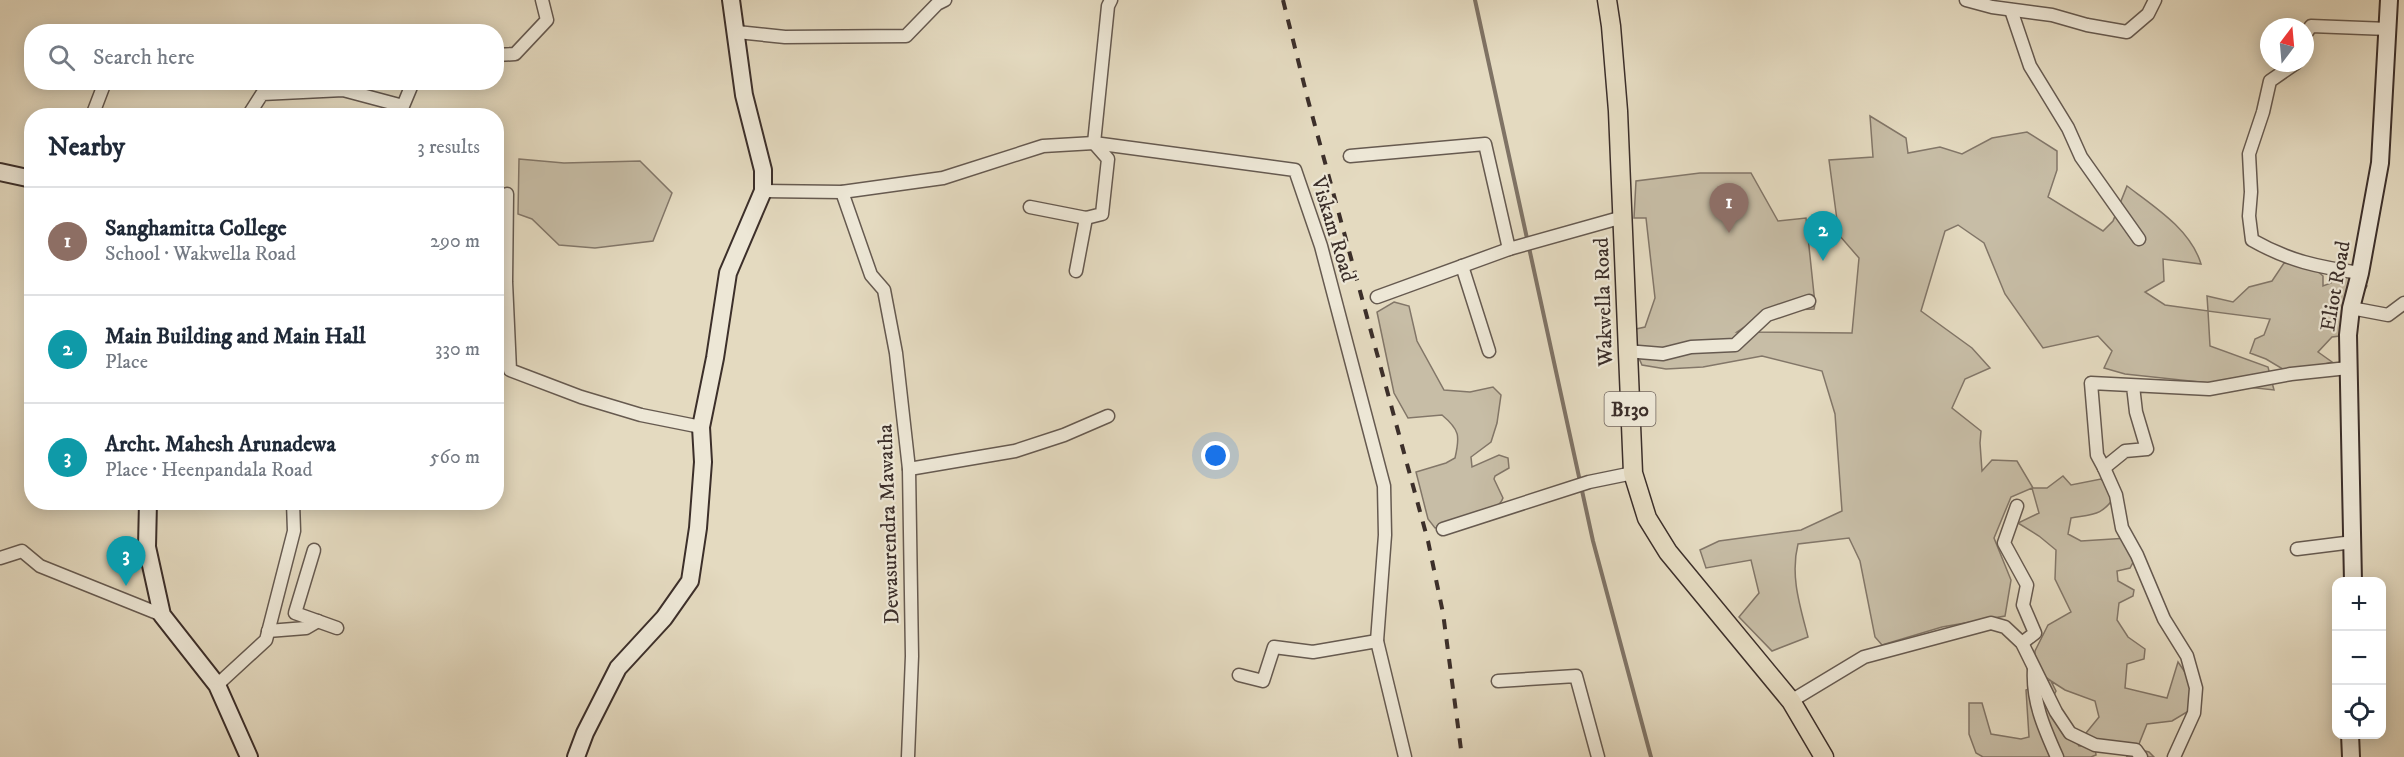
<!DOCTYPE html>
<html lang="en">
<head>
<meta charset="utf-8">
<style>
	:root { --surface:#fff; --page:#f2f2f3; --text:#1f2937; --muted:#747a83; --line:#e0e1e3; --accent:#ea580c }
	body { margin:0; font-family:"IM FELL DW Pica",serif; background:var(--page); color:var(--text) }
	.controls { position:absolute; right:18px; bottom:18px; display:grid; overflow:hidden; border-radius:12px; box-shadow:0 3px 15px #0003 }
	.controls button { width:54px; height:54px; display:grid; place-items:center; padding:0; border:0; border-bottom:2px solid var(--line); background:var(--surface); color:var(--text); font:30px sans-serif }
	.compass { position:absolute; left:2260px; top:18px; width:54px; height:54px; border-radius:50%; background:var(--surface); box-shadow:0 3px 15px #0003; rotate:16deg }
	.you { position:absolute; left:1216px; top:456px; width:21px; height:21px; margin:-15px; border:4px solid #fff; border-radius:50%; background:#1a73e8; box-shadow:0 0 0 9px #1a73e833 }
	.badge { display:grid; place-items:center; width:39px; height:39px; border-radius:50%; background:var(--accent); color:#fff; font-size:20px; font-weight:700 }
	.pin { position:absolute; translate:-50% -50px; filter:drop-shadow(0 2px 3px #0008) }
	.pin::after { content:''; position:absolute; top:32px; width:21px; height:18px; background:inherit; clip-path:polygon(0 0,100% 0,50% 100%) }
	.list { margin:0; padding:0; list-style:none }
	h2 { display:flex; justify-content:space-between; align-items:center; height:78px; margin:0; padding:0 24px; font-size:26px }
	h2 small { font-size:20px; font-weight:400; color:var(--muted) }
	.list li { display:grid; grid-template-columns:39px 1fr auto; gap:18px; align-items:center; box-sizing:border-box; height:108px; padding:0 24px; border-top:2px solid var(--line) }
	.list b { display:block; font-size:22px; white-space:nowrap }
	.list p { margin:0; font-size:20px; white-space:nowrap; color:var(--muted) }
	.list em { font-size:20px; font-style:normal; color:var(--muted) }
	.icon { flex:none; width:33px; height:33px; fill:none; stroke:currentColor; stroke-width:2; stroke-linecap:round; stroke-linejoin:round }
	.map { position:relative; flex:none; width:2404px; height:757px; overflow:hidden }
	.search { position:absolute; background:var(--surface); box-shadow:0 3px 15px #0003; left:24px; top:24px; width:480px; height:66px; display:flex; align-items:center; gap:15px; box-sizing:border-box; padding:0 21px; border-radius:24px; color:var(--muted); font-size:22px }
	.panel { position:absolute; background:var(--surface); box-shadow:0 3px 15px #0003; left:24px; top:108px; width:480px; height:402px; border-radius:24px }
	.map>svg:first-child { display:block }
</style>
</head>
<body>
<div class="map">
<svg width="2404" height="757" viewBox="0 0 2404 757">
	<rect width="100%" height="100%" fill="#e4dac0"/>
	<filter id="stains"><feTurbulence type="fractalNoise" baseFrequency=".00333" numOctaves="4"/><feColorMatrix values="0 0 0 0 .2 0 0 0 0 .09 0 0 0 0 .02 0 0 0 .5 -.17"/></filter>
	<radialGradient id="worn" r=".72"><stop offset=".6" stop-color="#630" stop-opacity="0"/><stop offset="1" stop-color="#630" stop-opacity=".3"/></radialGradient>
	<g fill="#c7bda6" stroke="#827668" stroke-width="1.5" fill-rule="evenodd">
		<path d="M1870,116L1906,138L1908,153L1940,147L1962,154L1992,138L2027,132L2057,151V170L2048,197L2103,231L2113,221L2127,186C2155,207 2191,230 2201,264L2163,259L2164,281L2145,292L2165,305L2208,311L2207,296L2233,302L2249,287L2272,281L2284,263L2312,266L2323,276V286L2331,283L2333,272L2355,276L2367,286L2357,303L2348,335L2332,337L2318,352L2332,362L2291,374L2266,359L2250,353L2255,339L2264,335L2270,319L2208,311L2210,346L2268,367L2274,390L2125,374L2104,368L2112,351L2098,336L2043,348L2005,294L1984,243L1958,225L1945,231L1921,311L1972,348L1990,368L1965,379L1952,408L1981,431L1980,443L1982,471L1992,460L2017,461L2033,488H2047L2063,476L2071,485L2101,479L2116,495C2102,516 2094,514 2071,518L2068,534L2081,541L2128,538L2137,555L2130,568L2117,571L2118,581L2134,590L2133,596L2119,603L2117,620L2128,637L2145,649L2144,659L2127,664L2125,688L2167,698L2178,662L2196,688L2192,709L2172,721L2147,724L2137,749L2149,752L2154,757H2127L2126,753L2095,746L2096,755L2091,757H1983L1976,753L1969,734V703H1982L1991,734L2021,739L2029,737L2026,690L2050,680L2034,669L2035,651L2048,625L2071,612L2055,579L2056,550L2039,536L2018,523L2039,513L2032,488L2011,497L1994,538L2011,580L2005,616L1942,627L1882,645L1875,637L1860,561L1849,538L1798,544C1790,576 1800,606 1808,637L1772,651L1739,617L1759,593L1751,560L1706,568L1700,550L1719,541L1801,530L1842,511L1835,414L1822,371L1762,356L1703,367L1666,369L1642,365L1629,336L1636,329L1645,327L1655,298L1646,218H1634L1636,181L1700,173H1751L1778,221L1806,218L1815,304L1814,309L1768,311L1737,332L1852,333L1859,258L1839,235L1829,160L1873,157ZM2051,681L2065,690L2095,701L2099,717L2086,733L2095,745L2079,746L2049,705L2056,691Z"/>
		<path d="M519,159L564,163L640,161L672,193L653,241L595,248L559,245L532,219L518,214Z"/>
		<path d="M1394,302L1409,306L1417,341L1444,390L1470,392L1493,387L1501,395L1497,423L1491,442L1471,457L1472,467L1499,455L1508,458L1509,468L1495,476L1494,479L1503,498C1497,516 1452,523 1435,528L1428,519L1416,472L1446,463L1455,458C1460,436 1460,430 1442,415L1408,418L1394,393L1377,312Z"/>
	</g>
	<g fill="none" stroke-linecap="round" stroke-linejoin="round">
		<path stroke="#7f7365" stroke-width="4" d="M1475,0L1593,541L1651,757"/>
		<g stroke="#665a50" stroke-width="15">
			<g id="street">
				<path d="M1966,0L1992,7L2052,15L2087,25L2127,32L2148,14L2155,0"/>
				<path d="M2011,10L2030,66L2068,128L2081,157L2139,239"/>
				<path d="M737,32L785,37L906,36L937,4L945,0"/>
				<path d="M2305,35L2311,26L2388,29"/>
				<path d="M496,55L515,54L547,20L542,0"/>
				<path d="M2296,63L2270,81L2263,112L2249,154L2251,192L2249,216L2252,240C2289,261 2318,267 2360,273"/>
				<path d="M92,116L105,82"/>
				<path d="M248,116L262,94L343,90L403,106L413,82"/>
				<path d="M1350,156L1485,144L1509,249L1623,217"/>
				<path d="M763,191L842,192L943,178L1043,146L1094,143L1295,170L1321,246L1384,486L1385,535L1377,641L1405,757"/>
				<path d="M842,192L871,275L884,290L896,353L909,469L912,656L908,757"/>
				<path d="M507,194L506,282L510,370L581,397L641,415L701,427"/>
				<path d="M1030,207L1086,218L1102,214L1108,159L1094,143L1108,6L1111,0"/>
				<path d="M1462,266L1489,351"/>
				<path d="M1076,271L1086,218"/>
				<path d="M1377,297L1509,249"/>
				<path d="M2351,308L2388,315L2404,303"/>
				<path d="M1626,351L1663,354L1691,347L1735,345L1767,315L1809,301"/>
				<path d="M2133,386L2136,412L2147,449L2125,451L2104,468L2097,455L2091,383L2209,389L2291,374L2348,368"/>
				<path d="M2104,468L2116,495L2122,528L2137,555L2164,619L2187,656L2196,688L2194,713L2174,757"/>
				<path d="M909,469L1015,451L1064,435L1108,416"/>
				<path d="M2017,506L2004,543L2027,585L2023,605L2035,633L2022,643"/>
				<path d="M1443,529L1589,482L1633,473"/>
				<path d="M2297,549L2353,542"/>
				<path d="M314,550L295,613L337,628"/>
				<path d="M0,558L22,551L40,566L162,615"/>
				<path d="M268,631L306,628L318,621"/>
				<path d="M2034,669C2032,701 2044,728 2057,757"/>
				<path d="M1239,675L1263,681L1274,647L1313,652L1377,641"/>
				<path d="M1498,681L1576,676L1598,757"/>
				<path d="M217,685L266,640L294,531L293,502"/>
				<path d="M1791,701L1864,657L1991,623L2005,627L2022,643L2056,712L2070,733L2095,745L2136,750L2141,757"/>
			</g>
		</g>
		<g stroke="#3c2f2a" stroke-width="20">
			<g id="secondary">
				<path d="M0,172L32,179"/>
				<path d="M148,502L147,547L162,615L217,685L249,757"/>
				<path d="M2353,582L2348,335L2351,308L2360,273L2380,163L2389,0"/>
				<path d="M2350,734L2351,757"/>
				<path d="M576,757L585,733L618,668L664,618L690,581L698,528L703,462L701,427L715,358L728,273L763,191V170L744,95L731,0"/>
			</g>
		</g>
		<g stroke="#3c2f2a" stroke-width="21">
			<path id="primary" d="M1607,0L1611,26L1618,111L1633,473L1647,518L1668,552L1791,701L1824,757"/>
		</g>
		<use href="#street" stroke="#ede7d6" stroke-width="12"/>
		<use href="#secondary" stroke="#ede7d6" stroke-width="16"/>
		<use href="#primary" stroke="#e4dac0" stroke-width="18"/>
		<path stroke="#3c2f2a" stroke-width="4" stroke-dasharray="10 10" stroke-linecap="butt" d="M1283,0L1308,100L1428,541L1443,613L1462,757"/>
	</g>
	<g text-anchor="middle" stroke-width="4.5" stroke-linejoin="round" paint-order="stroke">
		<rect fill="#ede7d6" stroke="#71665e" stroke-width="1.5" x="1604.5" y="392" width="51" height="34" rx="4.5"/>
		<g font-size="20" font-weight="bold" fill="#3c2f2a">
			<text x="1630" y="416">B130</text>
		</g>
		<g font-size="21" fill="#3c2f2a" stroke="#ede7d6">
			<text transform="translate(1334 229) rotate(73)" y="7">Viskam Road</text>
			<text transform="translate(2335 286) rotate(-80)" y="7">Eliot Road</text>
			<text transform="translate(1603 302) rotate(-92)" y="7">Wakwella Road</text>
			<text transform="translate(888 524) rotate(-92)" y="7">Dewasurendra Mawatha</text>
		</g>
	</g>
	<rect width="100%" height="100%" filter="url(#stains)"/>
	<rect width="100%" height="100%" fill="url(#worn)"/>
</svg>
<div class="controls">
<button>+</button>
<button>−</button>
<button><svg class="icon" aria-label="locate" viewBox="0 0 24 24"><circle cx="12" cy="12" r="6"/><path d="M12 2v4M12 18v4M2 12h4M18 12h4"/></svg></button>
</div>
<svg class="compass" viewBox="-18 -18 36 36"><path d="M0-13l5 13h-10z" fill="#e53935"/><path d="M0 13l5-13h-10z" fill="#747a83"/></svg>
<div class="you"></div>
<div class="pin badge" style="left:1729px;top:233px;background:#8d6e63">1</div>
<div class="pin badge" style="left:1823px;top:261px;background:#0f9aa8">2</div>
<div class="pin badge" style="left:126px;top:586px;background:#0f9aa8">3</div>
<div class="search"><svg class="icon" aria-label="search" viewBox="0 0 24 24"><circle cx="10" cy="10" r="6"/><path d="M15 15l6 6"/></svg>Search here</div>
<section class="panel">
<h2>Nearby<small>3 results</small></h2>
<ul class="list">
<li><span class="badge" style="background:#8d6e63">1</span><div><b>Sanghamitta College</b><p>School · Wakwella Road</p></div><em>290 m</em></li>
<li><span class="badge" style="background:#0f9aa8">2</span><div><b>Main Building and Main Hall</b><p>Place</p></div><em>330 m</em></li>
<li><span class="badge" style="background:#0f9aa8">3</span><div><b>Archt. Mahesh Arunadewa</b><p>Place · Heenpandala Road</p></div><em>560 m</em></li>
</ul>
</section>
</div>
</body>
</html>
